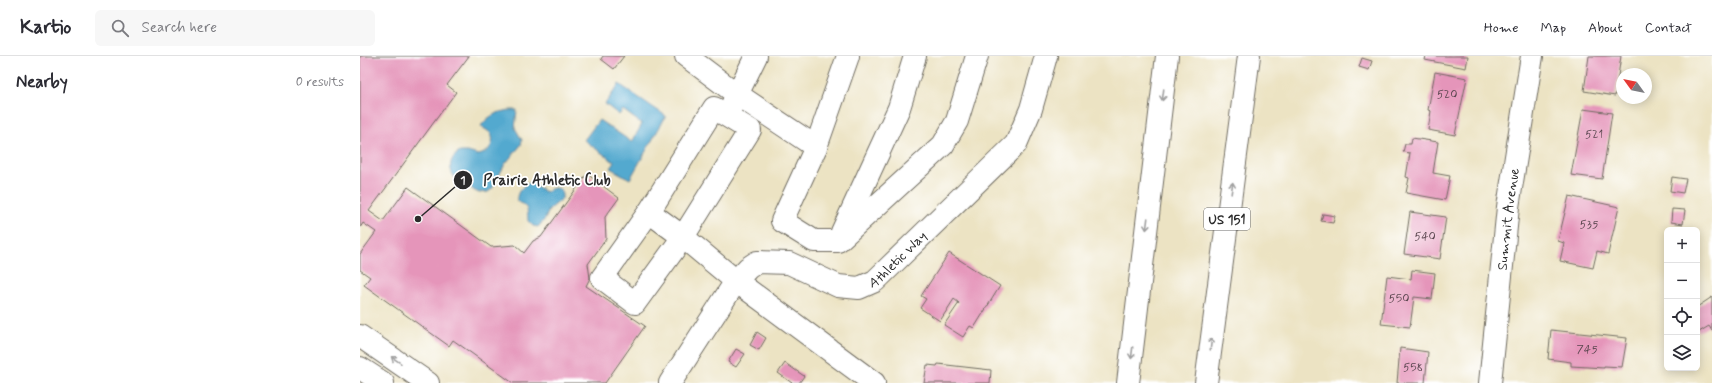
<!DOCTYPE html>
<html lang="en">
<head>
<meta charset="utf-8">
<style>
	:root { --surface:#fff; --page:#f7f7f7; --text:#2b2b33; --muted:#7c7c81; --line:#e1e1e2 }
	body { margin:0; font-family:Mynerve,sans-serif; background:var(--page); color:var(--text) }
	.controls { position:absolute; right:12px; bottom:12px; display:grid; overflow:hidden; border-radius:6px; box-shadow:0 2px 10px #0003 }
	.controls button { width:36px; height:36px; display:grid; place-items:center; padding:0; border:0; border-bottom:1px solid var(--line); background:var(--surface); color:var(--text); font:20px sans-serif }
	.compass { position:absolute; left:1256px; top:12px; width:36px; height:36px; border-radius:50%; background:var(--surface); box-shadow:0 2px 10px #0003; rotate:303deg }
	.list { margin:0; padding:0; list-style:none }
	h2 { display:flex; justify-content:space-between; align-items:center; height:52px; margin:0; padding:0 16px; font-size:17px }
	h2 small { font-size:13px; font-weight:400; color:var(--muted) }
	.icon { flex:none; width:22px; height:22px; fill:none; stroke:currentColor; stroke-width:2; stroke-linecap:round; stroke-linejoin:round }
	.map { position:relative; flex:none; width:1352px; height:327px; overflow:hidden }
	header { display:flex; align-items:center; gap:24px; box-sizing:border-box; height:56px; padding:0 20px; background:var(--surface); border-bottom:1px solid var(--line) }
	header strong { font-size:19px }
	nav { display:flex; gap:22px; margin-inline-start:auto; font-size:14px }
	.search { width:280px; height:36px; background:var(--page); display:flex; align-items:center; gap:10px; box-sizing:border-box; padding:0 14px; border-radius:6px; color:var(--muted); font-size:15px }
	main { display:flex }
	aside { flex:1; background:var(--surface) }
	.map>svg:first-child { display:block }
</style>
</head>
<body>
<header>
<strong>Kartio</strong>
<div class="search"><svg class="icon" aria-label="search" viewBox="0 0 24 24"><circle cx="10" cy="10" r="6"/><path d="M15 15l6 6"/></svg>Search here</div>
<nav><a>Home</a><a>Map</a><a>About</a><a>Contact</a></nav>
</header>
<main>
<aside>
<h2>Nearby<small>0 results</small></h2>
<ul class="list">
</ul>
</aside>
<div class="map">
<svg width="1352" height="327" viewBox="0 0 1352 327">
	<rect width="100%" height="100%" fill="#fff"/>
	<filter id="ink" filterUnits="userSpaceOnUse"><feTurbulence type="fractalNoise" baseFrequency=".025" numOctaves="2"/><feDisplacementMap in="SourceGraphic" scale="8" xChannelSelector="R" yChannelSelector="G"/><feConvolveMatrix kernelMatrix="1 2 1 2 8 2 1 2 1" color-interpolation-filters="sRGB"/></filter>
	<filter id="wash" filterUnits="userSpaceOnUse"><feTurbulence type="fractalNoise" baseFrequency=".012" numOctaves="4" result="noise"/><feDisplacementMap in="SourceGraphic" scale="16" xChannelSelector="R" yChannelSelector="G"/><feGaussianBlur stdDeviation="0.9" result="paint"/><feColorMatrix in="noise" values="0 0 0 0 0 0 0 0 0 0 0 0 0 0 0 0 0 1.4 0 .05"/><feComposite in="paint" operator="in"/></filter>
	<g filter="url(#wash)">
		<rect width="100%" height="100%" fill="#ece3c3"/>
		<g fill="#53a9cf" stroke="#3f6a7d">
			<path d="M259,28L306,60L270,123L250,112L254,106L224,84L239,64L272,86L282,68L263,54L259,59L245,48Z"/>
			<path d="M151,54H157L155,72L162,84L161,89L145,108L132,133L128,136L119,137L113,134L107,127L94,121C88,111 90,101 100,96H108L118,99C127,98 136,88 131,78C129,75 124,73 121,70C128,60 138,55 151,54Z"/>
			<path d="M169,127L173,128L185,136C193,131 203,128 202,143L189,154L185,163L178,171L173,170L168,165C167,150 169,154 157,144C156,137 162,130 169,127Z"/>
		</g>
		<g id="blocks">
			<g fill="#e595ba">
				<path d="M0,0H109L87,29L96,36L9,155L23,165L48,131L131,191L155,189L164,197L173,185L181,181L227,118L259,142L245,161L246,183L228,208L230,222L226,230L285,270L245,327H153L93,284L89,290L4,229L10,221L0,214V198L16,176L3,167L0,172Z"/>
				<path d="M243,0H264L254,13L241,3Z"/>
				<path d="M1066,0H1108L1106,12L1065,4Z"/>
				<path d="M1229,0H1261L1255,40L1224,35Z"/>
				<path d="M1002,2L1012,5L1009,14L999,11Z"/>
				<path d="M1075,16L1107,22L1095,79L1068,74L1071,55L1068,54Z"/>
				<path d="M1223,53L1252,57L1242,123L1211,119Z"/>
				<path d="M1052,82L1078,86L1073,117L1090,120L1085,144L1046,137L1049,122L1046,121L1050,97L1043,96L1045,88H1051Z"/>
				<path d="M1312,121L1326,123L1323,137L1310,135Z"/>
				<path d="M1209,140L1259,151L1248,198L1237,195L1233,212L1200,205L1204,187L1198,185Z"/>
				<path d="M1312,153L1325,154L1323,168L1311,166Z"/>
				<path d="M1050,156L1086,161L1080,203L1044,198Z"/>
				<path d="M963,158L975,160L973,167L961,165Z"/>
				<path d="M589,197L640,230L614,272L610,270L603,281L584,269L599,247L594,243L580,265L560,252L566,243L561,240Z"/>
				<path d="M1052,214L1075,217L1072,243L1054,241L1050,271L1021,268L1027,220L1051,223Z"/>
				<path d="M1352,241V275L1349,270L1339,276L1337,273V251Z"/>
				<path d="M1191,274L1267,282L1262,311L1244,310V312L1211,310V306L1188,303Z"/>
				<path d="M397,276L406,282L399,294L390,289Z"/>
				<path d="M1040,292L1068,296L1065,327H1037Z"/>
				<path d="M376,293L385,298L376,311L368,306Z"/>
				<path d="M425,307L444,320L439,327H432L418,317Z"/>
				<path d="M578,308L631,314L630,327H564L567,309L577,310Z"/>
			</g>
		</g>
	</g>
	<g filter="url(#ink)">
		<use href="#blocks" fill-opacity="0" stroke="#6f6b60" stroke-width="1"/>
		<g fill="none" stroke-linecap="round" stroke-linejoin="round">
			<g stroke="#6f6b60" stroke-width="24">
				<g id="minor">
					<path d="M326,0L378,39L456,91"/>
					<path d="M488,0L456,91L422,165L454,185H478L583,89L597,65L617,0"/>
					<path d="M371,51L396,0"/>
					<path d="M354,52L390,74L323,181L289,156Z"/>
					<path d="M289,156L242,222L275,247L323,181L376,225L514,327"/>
					<path d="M482,176L539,52L555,0"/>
					<path d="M0,280L68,327"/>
					<path d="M0,312L23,327"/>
					<path id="s1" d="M310,327L376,225L388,212L397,206L429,207L478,230L499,232L515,225L656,88L671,53L686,0"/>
					<path id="s2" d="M1130,327L1148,151L1172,0"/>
				</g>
			</g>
			<g stroke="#6f6b60" stroke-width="24">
				<g id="highway">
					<path d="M768,327L807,0"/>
					<path d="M846,327L889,0"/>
				</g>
			</g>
			<use href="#minor" stroke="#fff" stroke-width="22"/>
			<use href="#highway" stroke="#fff" stroke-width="22"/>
		</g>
		<defs><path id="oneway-shaft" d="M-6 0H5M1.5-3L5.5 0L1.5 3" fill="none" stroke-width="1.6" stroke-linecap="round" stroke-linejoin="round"/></defs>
		<g stroke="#a0a0a0">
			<use href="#oneway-shaft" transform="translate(803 39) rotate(97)"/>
			<use href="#oneway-shaft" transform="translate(872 132) rotate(-82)"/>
			<use href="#oneway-shaft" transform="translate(787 168) rotate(97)"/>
			<use href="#oneway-shaft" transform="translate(851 288) rotate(-83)"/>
			<use href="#oneway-shaft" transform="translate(772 297) rotate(97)"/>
			<use href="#oneway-shaft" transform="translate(36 304) rotate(-145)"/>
		</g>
	</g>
	<g text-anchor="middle" stroke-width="3.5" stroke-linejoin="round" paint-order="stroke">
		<g font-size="12" fill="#5a464f">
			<text x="1087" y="42">520</text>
			<text x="1234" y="82">521</text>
			<text x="1229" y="172">535</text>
			<text x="1065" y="184">540</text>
			<text x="1039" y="246">550</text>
			<text x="1227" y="297">745</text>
			<text x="1053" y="315">558</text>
		</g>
		<rect fill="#fff" stroke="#6b6b6b" stroke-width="1" x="844" y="152" width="46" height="22" rx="3"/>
		<g font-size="13" font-weight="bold" fill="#2b2b2b">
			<text x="867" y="168">US 151</text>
		</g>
		<g font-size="14" fill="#2b2b2b" stroke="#fff">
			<text dy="5" stroke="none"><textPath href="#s2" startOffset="165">Summit Avenue</textPath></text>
			<text dy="5" stroke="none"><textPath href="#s1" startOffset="306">Athletic Way</textPath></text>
		</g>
	</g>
	<path fill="none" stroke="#2b2b2b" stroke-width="1.5" d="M58 163L103 124"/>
	<g fill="#2b2b2b" stroke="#fff" stroke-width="1.5">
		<circle cx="58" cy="163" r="4"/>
		<circle cx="103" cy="124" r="10"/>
	</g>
	<g font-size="12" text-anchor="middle" font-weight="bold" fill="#fff">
		<text x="103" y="128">1</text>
	</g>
	<g font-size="15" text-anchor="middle" font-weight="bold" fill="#2b2b2b" stroke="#fff" stroke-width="3.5" stroke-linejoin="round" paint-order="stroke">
		<text x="187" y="129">Prairie Athletic Club</text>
	</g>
</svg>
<div class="controls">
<button>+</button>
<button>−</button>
<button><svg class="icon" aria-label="locate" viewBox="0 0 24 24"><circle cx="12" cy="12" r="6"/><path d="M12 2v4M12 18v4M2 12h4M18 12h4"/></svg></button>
<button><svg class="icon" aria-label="layers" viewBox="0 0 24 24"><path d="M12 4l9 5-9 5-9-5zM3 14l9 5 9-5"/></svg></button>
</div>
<svg class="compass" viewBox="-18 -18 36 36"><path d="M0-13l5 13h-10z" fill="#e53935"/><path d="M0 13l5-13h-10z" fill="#7c7c81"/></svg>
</div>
</main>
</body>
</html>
